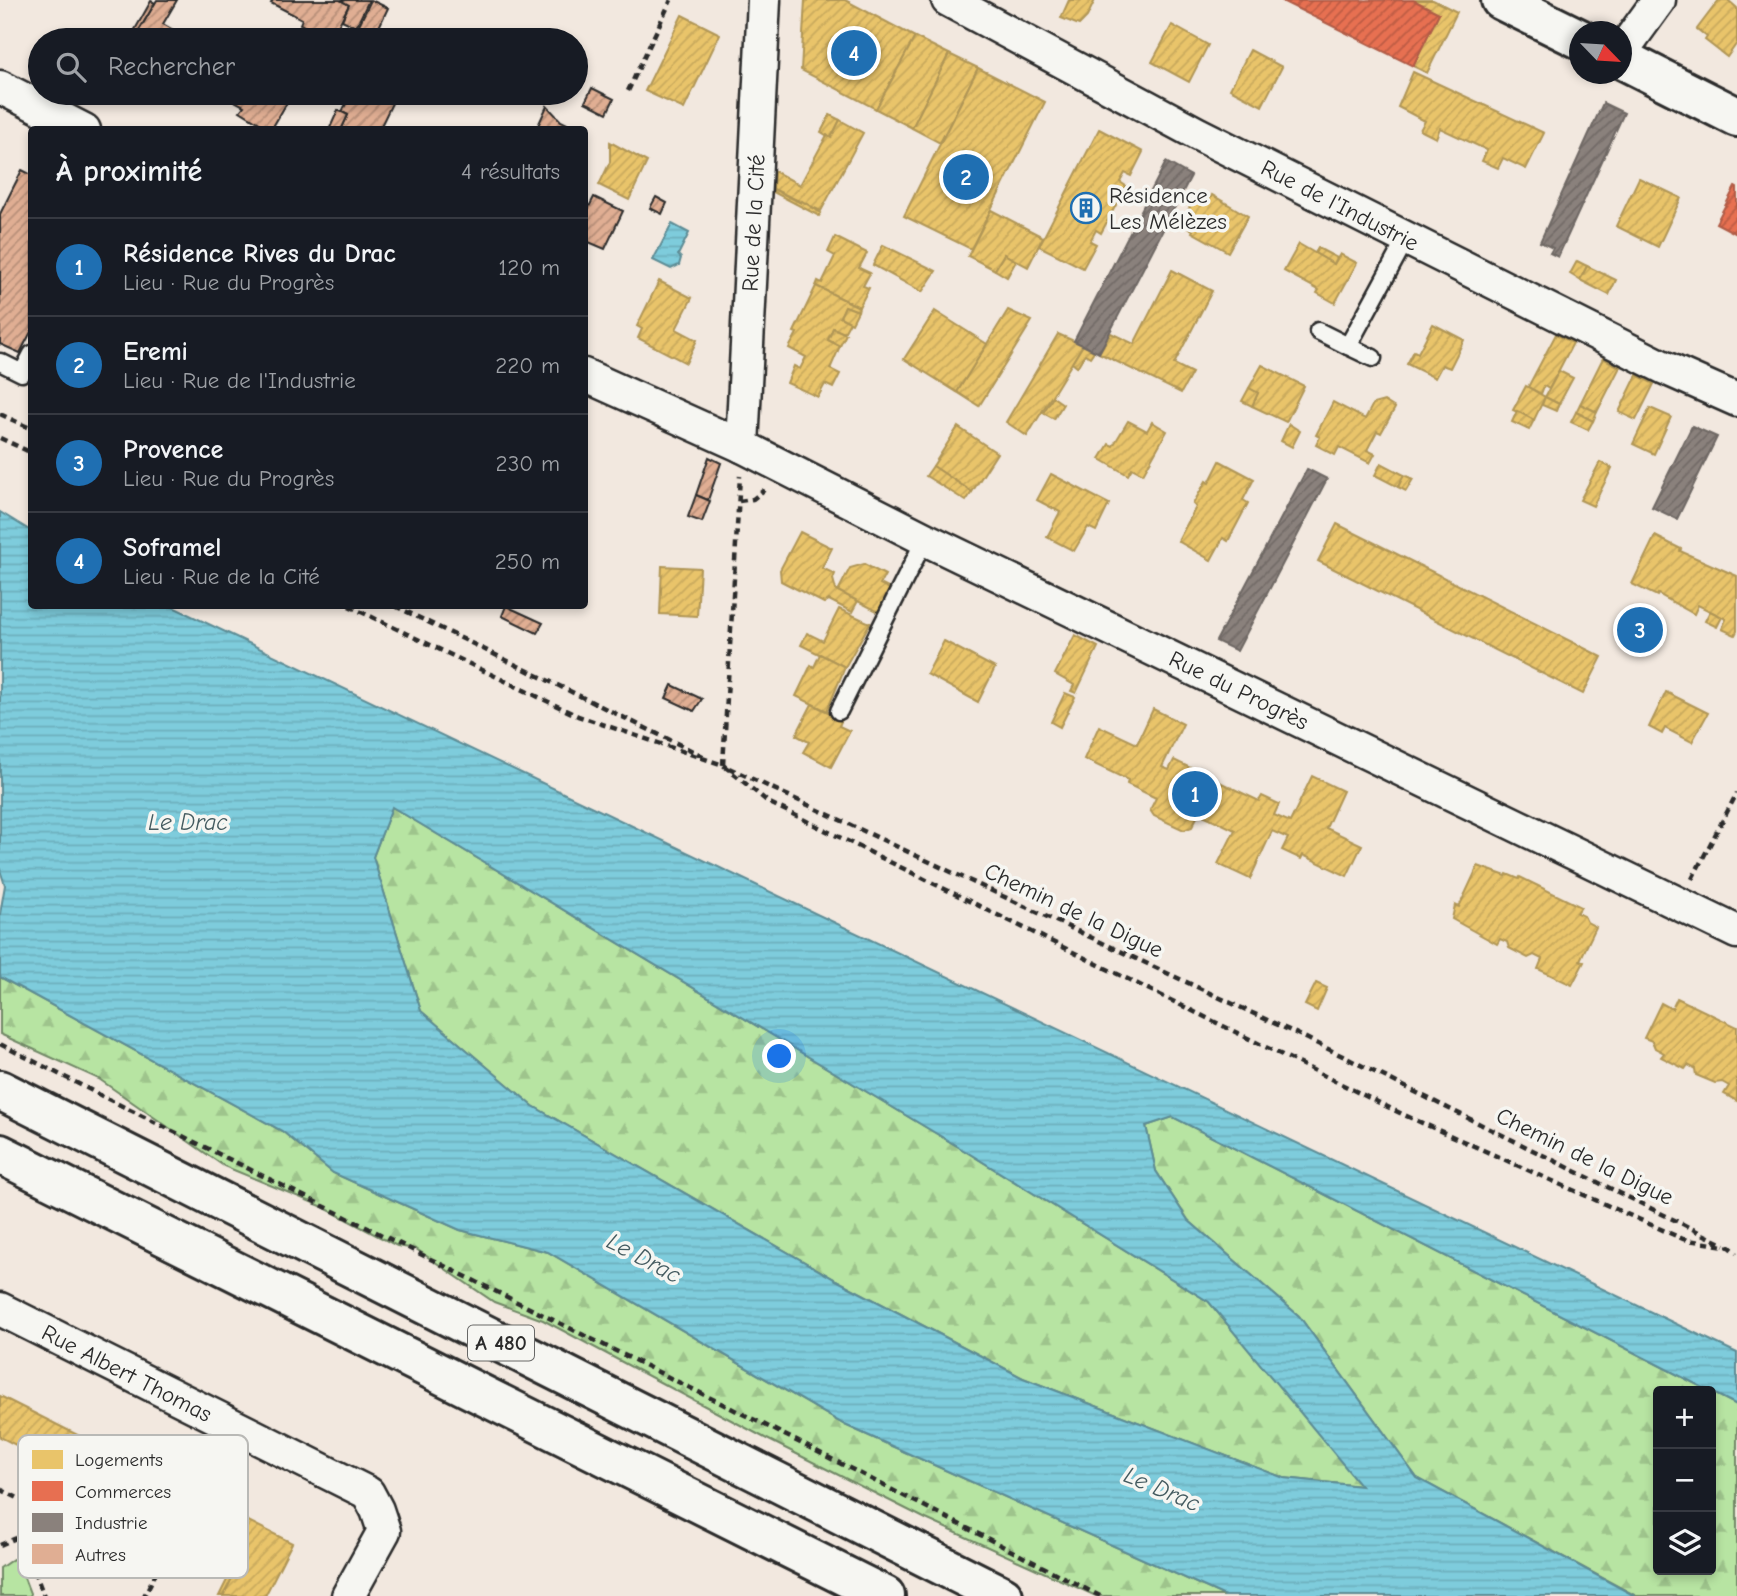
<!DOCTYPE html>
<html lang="fr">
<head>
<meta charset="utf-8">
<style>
	:root { --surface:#171b24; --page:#242831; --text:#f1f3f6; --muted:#9ea1a6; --line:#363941; --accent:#1f6fb2 }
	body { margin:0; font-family:"Comic Neue",sans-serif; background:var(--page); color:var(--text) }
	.controls { position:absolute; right:21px; bottom:21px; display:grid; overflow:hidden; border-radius:7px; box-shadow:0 4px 10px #0003 }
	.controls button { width:63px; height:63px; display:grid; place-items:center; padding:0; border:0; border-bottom:2px solid var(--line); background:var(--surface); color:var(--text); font:35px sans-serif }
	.compass { position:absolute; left:1569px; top:21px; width:63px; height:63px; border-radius:50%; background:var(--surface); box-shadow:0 4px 10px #0003; rotate:115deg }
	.you { position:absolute; left:780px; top:1057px; width:24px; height:24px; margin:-18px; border:5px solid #fff; border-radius:50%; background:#1a73e8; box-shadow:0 0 0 10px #1a73e833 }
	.badge { display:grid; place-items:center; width:46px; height:46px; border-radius:50%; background:var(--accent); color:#fff; font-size:23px; font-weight:700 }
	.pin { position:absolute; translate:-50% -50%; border:4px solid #fff; box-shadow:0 2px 7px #0006 }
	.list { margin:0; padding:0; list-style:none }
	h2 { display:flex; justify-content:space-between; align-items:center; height:91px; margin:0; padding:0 28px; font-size:30px }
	h2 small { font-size:23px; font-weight:400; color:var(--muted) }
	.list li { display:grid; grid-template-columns:46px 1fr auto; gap:21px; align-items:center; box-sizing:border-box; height:98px; padding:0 28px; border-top:2px solid var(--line) }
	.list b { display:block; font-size:26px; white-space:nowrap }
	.list p { margin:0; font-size:23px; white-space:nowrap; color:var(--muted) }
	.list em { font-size:23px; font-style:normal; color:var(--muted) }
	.icon { flex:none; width:38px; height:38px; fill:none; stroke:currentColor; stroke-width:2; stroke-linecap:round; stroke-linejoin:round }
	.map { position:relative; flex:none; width:1737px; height:1596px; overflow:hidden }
	.search { position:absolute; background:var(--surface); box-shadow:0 4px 10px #0003; left:28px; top:28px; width:560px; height:77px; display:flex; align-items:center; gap:18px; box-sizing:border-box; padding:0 24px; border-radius:38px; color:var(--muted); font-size:26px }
	.panel { position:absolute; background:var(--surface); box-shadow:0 4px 10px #0003; left:28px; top:126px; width:560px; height:483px; border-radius:7px }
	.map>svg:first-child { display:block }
</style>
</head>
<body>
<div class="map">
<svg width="1737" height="1596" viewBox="0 0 1737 1596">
	<defs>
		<pattern id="forest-firs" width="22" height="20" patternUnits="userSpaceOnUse" patternTransform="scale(1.75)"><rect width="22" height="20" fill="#b7e4a2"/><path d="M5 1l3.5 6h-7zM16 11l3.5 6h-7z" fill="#9ec48c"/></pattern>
		<pattern id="water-rules" width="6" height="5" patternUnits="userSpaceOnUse" patternTransform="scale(1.75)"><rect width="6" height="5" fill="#7eccdc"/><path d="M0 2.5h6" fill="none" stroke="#6dafbd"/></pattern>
		<pattern id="homes-hatch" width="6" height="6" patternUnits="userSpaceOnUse" patternTransform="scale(1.75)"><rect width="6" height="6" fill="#e9c46a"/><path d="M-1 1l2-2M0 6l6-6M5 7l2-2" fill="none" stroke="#c8a95c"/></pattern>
		<pattern id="shops-hatch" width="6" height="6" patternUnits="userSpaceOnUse" patternTransform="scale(1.75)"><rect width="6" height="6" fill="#e76f51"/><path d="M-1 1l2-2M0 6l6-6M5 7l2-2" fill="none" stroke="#bb5b43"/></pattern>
		<pattern id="industry-hatch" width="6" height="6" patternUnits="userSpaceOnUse" patternTransform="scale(1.75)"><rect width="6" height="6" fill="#8a817c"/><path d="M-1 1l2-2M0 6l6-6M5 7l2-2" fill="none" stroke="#716a66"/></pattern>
		<pattern id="building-hatch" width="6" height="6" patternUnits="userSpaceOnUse" patternTransform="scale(1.75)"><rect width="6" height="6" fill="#e0ae93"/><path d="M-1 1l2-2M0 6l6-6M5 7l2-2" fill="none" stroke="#b68e78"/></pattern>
	</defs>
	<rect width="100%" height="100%" fill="#f2e8df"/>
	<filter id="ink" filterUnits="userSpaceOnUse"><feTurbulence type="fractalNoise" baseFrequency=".0143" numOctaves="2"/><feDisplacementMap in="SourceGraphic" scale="14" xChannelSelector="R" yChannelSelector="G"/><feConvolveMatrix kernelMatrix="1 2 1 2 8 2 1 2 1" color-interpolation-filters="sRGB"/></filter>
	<g filter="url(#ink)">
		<g fill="url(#forest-firs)" stroke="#718866" stroke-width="2" fill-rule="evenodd">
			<path d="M392,807L957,1146L1209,1302L1362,1486L1284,1478L1023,1378L836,1280L533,1106L421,1011L373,857Z"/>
			<path d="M0,977L282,1131L333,1173L460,1230L548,1252L845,1425L1225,1596H1096L926,1519L765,1438L543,1320L494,1302L416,1249L397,1246L321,1206L224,1166L99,1079L0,1034Z"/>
			<path d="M1173,1117L1737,1405V1596H1636L1417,1478L1299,1316L1188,1220L1156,1171L1146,1126ZM1658,1391H1711V1570H1658Z"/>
		</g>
		<path fill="#b7e4a2" stroke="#718866" stroke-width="2" d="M13,1559L18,1562L31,1596H0V1568Z"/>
		<g fill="url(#water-rules)" stroke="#5d8c95" stroke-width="2" fill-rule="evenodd">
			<path d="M672,224L689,233L678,255L681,258L679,265L671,269L653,260Z"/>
			<path d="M0,512L31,531L32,606H171L1737,1353V1405L1173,1117L1146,1126L1156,1171L1188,1220L1299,1316L1417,1478L1635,1596H1225L845,1425L548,1252L460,1230L333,1173L282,1131L0,977V914L5,885L0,870ZM392,807L957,1146L1209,1302L1361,1486L1284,1478L1023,1378L836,1280L533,1106L421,1011L373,857Z"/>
		</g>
		<g fill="url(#homes-hatch)" stroke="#b09657" stroke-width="2">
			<path d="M805,0H845L915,37L876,109L801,70Z"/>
			<path d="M1069,0H1095L1087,17L1079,25L1061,18Z"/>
			<path d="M1413,0H1433L1457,12L1427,73L1413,66L1439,13Z"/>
			<path d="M1719,0H1728L1737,8V43L1727,57L1705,40L1707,37L1697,29Z"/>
			<path d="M682,15L720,34L684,109L645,91Z"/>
			<path d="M1172,25L1208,45L1189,82L1152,62Z"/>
			<path d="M915,37L949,54L912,128L876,109Z"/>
			<path d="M1250,50L1282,67L1262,106L1230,89Z"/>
			<path d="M949,54L978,68L940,143L912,128Z"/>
			<path d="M978,68L1045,102L971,249L904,216Z"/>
			<path d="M1413,72L1544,133L1526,169L1503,158L1498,168L1482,161L1487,150L1440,128L1436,138L1420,130L1425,121L1398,107Z"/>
			<path d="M830,115L840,120L831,138L821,132Z"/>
			<path d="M840,120L863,133L821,211L773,189L774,171L800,185L827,135L831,138Z"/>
			<path d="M1099,129L1143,152L1131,176L1125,173L1120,182L1126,186L1101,233L1096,230L1090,241L1096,244L1083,268L1039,246Z"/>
			<path d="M610,142L647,162L629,200L599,185L610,162Z"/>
			<path d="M1639,178L1681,198L1658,247L1616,226Z"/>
			<path d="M773,189L801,203L802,201L821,213L819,216L773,192Z"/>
			<path d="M1197,193L1210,199L1212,195L1248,216L1228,252L1192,232L1193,230L1181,224Z"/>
			<path d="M991,210L1043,237L1028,267L1004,254L995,270L968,256Z"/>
			<path d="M835,237L867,253L859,268L870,273L863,286L869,288L859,307L816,286L818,281L822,283L835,256L828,252Z"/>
			<path d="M1299,244L1334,264L1340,254L1357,263L1335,303L1317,293L1319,290L1284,271Z"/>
			<path d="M883,245L936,271L922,292L873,265Z"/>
			<path d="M1318,248L1337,258L1334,264L1315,253Z"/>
			<path d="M1004,254L1016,261L1007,277L995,270Z"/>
			<path d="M1577,261L1587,266L1580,280L1570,274Z"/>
			<path d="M1587,266L1616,280L1609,295L1580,280Z"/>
			<path d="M1172,270L1212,291L1174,364L1192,373L1181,393L1099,353L1111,333L1134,344Z"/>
			<path d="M659,281L692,298L676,329L697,340L686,363L638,338L642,329L637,326Z"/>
			<path d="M816,286L859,307L858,311L845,306L840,317L850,322L844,333L833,328L828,340L840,346L830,369L840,374L833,388L825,384L818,397L787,383L794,366L800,369L806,357L789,348L797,333L794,332Z"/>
			<path d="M845,306L858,311L852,323L840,317Z"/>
			<path d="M1008,310L1032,321L979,406L957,392Z"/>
			<path d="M935,311L987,344L957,392L904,359Z"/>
			<path d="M1433,324L1464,340L1450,368L1442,365L1435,378L1407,364L1414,351L1418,353Z"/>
			<path d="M833,328L846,334L840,346L828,340Z"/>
			<path d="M1058,334L1083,345L1027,436L1006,422Z"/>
			<path d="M1556,334L1573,343L1549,389L1544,386L1541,394L1528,387Z"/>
			<path d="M1083,345L1094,351L1090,357L1085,354L1077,367L1072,363Z"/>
			<path d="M1603,358L1620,367L1597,412L1580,404Z"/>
			<path d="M1262,365L1304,386L1286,422L1252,406L1258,393L1249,388Z"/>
			<path d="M1559,371L1573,378L1559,404L1545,397Z"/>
			<path d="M1637,375L1654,384L1636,420L1619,412Z"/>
			<path d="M1526,386L1545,397L1534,420L1513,410Z"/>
			<path d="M1249,388L1258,393L1252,406L1242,401Z"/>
			<path d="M1053,397L1063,404L1054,419L1043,413Z"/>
			<path d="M1545,397L1559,404L1556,411L1542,405Z"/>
			<path d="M1384,401L1395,408L1381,433L1377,431L1367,450L1375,454L1370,463L1339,447L1335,455L1316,445L1320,437L1316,435L1333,402L1365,419L1373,404Z"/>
			<path d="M1580,404L1597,412L1593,421L1576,412Z"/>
			<path d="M1650,408L1671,417L1654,454L1633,444Z"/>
			<path d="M1517,411L1534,420L1529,430L1512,422Z"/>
			<path d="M1576,412L1593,421L1588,430L1571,422Z"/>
			<path d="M1128,421L1147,431L1152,422L1167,431L1143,474L1132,468L1128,475L1100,459L1109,444L1113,446Z"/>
			<path d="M1289,424L1300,431L1292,447L1281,441Z"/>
			<path d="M958,427L997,453L972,492L933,466Z"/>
			<path d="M1220,461L1254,479L1243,500L1248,503L1228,541L1223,538L1211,560L1178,541L1196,507L1193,504L1206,481L1209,483Z"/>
			<path d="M1600,462L1612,468L1593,506L1580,500Z"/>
			<path d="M1381,463L1404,475L1398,487L1375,475Z"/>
			<path d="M933,466L972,492L966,501L926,476Z"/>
			<path d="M1051,474L1109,504L1096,531L1088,527L1074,551L1047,537L1060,512L1037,500Z"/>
			<path d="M1404,475L1413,479L1406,491L1398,487Z"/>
			<path d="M1337,524L1602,657L1583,694L1318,561Z"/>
			<path d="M800,532L832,548L822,568L835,574L833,579L836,590L858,601L852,612L829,600L824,603L781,581L780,570Z"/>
			<path d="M1655,536L1681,549L1680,551L1737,576V631L1735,635L1722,629L1726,619L1698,605L1694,614L1658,594L1657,596L1632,584Z"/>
			<path d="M864,564L885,575L880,584L894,591L886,609L877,611L838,591L850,568Z"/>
			<path d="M662,566L700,568L697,616L660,614Z"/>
			<path d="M839,609L870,623L845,667L801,645L807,633L823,641Z"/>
			<path d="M1710,611L1722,617L1717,627L1705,621Z"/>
			<path d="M1639,615L1653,622L1641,645L1628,638Z"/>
			<path d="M1075,635L1098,647L1076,693L1071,691L1074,685L1055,674Z"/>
			<path d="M944,641L995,668L978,702L927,674Z"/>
			<path d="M820,654L845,667L827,711L796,696L811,665L814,667Z"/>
			<path d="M1666,692L1708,713L1692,742L1665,728L1662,734L1649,727Z"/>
			<path d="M1065,693L1075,697L1060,727L1051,722Z"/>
			<path d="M812,704L842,719L839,726L850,731L831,767L803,752L809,742L796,735Z"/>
			<path d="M1153,709L1183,724L1162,767L1169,770L1174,760L1259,801L1262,796L1279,804L1274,815L1290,822L1312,776L1343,791L1326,828L1362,845L1347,876L1303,855L1301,859L1282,850L1288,838L1272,831L1250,879L1218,864L1235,830L1199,813L1192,827L1184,830L1154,816L1150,810L1156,798L1127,784L1128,780L1084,759L1099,726L1137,744Z"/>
			<path d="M1478,866L1506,876L1507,874L1519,879L1520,877L1581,907L1577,913L1584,916L1587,922L1596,927L1580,960L1584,962L1572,985L1538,969L1542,959L1534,955L1528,958L1509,948L1507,942L1500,939L1497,944L1452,919L1455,905L1459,907Z"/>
			<path d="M1316,983L1327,988L1317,1011L1305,1005Z"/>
			<path d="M1677,998L1737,1027V1101L1724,1094L1729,1086L1722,1082L1715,1083L1696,1075L1695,1069L1688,1065L1685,1069L1661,1057L1664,1053L1655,1048L1652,1041L1644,1038L1661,1003L1672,1009Z"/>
			<path d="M0,1396L292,1543L265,1596H223L241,1560L0,1437Z"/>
			<path d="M238,1558L241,1560L223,1596H219Z"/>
		</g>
		<g fill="url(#shops-hatch)" stroke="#af5b46" stroke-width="2">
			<path d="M1413,0L1439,13L1413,66L1282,1Z"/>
			<path d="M1735,187L1737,188V234L1716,223Z"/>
		</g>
		<g fill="url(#industry-hatch)" stroke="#6e6764" stroke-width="2">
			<path d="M1603,103L1624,113L1558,257L1550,253L1553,248L1540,242Z"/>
			<path d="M1166,162L1191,176L1099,353L1074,341Z"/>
			<path d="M1692,426L1717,437L1677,519L1652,507Z"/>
			<path d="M1307,469L1327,479L1237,651L1216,641Z"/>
		</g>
		<g fill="url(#building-hatch)" stroke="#2b2b2b" stroke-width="2">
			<path d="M157,0H177L163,24L177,32L172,40H141L135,37Z"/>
			<path d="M273,0H340L349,5L331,40L300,24L302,19L271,3Z"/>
			<path d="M340,0H369L356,27L342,20L349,5Z"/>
			<path d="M371,0L388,8L373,40L355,33Z"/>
			<path d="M151,1L155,3L135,37L132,35Z"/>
			<path d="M592,88L614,99L607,113L585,102Z"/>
			<path d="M220,93H289L292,94L271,130L240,111L244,106Z"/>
			<path d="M351,93H393L392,95L395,97L379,130H341L348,115L342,112Z"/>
			<path d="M547,106L561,121L579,130H536Z"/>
			<path d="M338,110L348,115L341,130H329Z"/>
			<path d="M22,170L32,175V330L20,353L0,344V214Z"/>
			<path d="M594,197L623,211L605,249L584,240V217Z"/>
			<path d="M656,197L667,203L662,214L650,208Z"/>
			<path d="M709,457L721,463L708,500L696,495Z"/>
			<path d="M696,495L710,501L702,522L688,517Z"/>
			<path d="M506,606L543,623L537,633L502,616Z"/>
			<path d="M672,685L702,699L694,711L666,698Z"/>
		</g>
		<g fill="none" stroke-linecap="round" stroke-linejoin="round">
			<g stroke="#2b2b2b" stroke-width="21">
				<g id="service">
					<path d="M1318,331L1348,346"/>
					<path d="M1373,358L1348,346L1406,239"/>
					<path d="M0,362L22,373L32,354"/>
					<path d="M839,711L925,539"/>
				</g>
			</g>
			<g stroke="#2b2b2b" stroke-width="37">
				<g id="minor">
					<path d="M948,0L1198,134L1665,368L1737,400"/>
					<path d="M1622,51L1659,0"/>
					<path d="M0,87L84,130"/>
					<path d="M584,375L742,446L925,539L1737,932"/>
					<path d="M742,446L764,0"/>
					<path d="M0,1309L368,1493L377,1510L384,1531L348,1596"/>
				</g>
			</g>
			<g stroke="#2b2b2b" stroke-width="44">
				<g id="tertiary">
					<path d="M1501,0L1580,39"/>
					<path d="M1622,59L1737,117"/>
				</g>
			</g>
			<g stroke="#2b2b2b" stroke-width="44">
				<g id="motorway">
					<path d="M0,1090L1003,1596"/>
					<path d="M0,1154L885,1596"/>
				</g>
			</g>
			<g stroke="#2b2b2b" stroke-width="4.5" stroke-dasharray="7 5" stroke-linecap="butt">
				<path d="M628,91L671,0"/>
				<path d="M0,414L32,429"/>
				<path d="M0,438L32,453"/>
				<path d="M739,501L753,499L764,490"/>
				<path d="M349,606L578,716L723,765L768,802L1402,1114L1683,1239L1730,1247L1737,1253"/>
				<path d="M395,606L705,757"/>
				<path d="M723,765L740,476"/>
				<path d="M729,768L1308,1039L1725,1245"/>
				<path d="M1692,879L1737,793"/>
				<path d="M0,1044L110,1100L771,1428L1100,1596"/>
				<path d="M0,1489L158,1569L144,1596"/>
				<path d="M21,1536L51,1515"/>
				<path d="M0,1545L21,1536L44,1596"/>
			</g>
			<use href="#service" stroke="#f6f6f2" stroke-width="16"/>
			<use href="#minor" stroke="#f6f6f2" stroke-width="32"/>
			<use href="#tertiary" stroke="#f6f6f2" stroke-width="38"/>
			<use href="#motorway" stroke="#f6f6f2" stroke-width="38"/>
		</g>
	</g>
	<defs>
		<g id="building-ring" transform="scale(1.575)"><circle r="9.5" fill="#f6f6f2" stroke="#1f6fb2" stroke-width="1.5"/><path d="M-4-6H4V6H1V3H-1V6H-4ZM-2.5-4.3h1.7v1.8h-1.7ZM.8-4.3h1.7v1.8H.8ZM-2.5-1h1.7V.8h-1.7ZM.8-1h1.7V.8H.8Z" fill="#1f6fb2"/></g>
	</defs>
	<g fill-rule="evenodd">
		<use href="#building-ring" x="1086" y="208"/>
	</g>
	<g text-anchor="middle" stroke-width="7" stroke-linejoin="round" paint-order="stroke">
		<rect fill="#f6f6f2" stroke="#686867" stroke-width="2" x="468" y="1325.5" width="66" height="35" rx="5"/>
		<g font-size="21" font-weight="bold" fill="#2b2b2b">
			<text x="501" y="1350">A 480</text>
		</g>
		<g font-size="23" fill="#2b2b2b" stroke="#f6f6f2" text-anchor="start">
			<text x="1109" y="203">Résidence<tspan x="1109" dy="26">Les Mélèzes</tspan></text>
		</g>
		<g font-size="23" fill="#2b2b2b" stroke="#f6f6f2">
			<text transform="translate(1340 205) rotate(27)" y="8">Rue de l'Industrie</text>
			<text transform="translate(753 223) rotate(-87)" y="8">Rue de la Cité</text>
			<text transform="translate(1239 690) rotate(26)" y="8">Rue du Progrès</text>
			<text transform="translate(1074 910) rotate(25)" y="8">Chemin de la Digue</text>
			<text transform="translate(1585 1156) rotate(26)" y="8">Chemin de la Digue</text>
			<text transform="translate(127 1373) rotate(27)" y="8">Rue Albert Thomas</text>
		</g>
		<g font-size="24" font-style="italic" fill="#445b60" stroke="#f6f6f2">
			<text x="188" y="830">Le Drac</text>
			<text transform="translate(644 1258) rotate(28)" y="8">Le Drac</text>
			<text transform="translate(1162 1489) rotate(23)" y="8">Le Drac</text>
		</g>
	</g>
	<rect x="18" y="1435" width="230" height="143" rx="10" fill="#f6f6f2" stroke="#b9b9b6" stroke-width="2"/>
	<rect x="32" y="1450" width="31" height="19" fill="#e9c46a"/>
	<rect x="32" y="1481" width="31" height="20" fill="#e76f51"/>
	<rect x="32" y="1513" width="31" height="19" fill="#8a817c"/>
	<rect x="32" y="1544" width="31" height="20" fill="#e0ae93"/>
	<g font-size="19" fill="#2b2b2b">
		<text x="75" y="1466">Logements</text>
		<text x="75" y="1498">Commerces</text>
		<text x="75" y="1529">Industrie</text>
		<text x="75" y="1561">Autres</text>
	</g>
</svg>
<div class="controls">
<button>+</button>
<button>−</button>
<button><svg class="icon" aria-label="layers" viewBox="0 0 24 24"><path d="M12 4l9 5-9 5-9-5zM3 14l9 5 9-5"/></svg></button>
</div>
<svg class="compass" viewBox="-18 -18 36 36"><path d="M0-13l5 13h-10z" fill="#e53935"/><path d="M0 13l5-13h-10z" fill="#9ea1a6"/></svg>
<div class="you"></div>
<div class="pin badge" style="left:1195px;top:794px">1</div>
<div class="pin badge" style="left:966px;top:177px">2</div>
<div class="pin badge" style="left:1640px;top:630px">3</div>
<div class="pin badge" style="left:854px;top:53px">4</div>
<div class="search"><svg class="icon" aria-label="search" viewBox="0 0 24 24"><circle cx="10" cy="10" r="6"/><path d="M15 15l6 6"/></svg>Rechercher</div>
<section class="panel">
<h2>À proximité<small>4 résultats</small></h2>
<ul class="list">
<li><span class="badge">1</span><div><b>Résidence Rives du Drac</b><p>Lieu · Rue du Progrès</p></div><em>120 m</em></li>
<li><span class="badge">2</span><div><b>Eremi</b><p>Lieu · Rue de l'Industrie</p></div><em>220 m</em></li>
<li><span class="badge">3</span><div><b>Provence</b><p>Lieu · Rue du Progrès</p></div><em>230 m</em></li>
<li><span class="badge">4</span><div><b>Soframel</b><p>Lieu · Rue de la Cité</p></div><em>250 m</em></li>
</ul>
</section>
</div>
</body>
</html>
